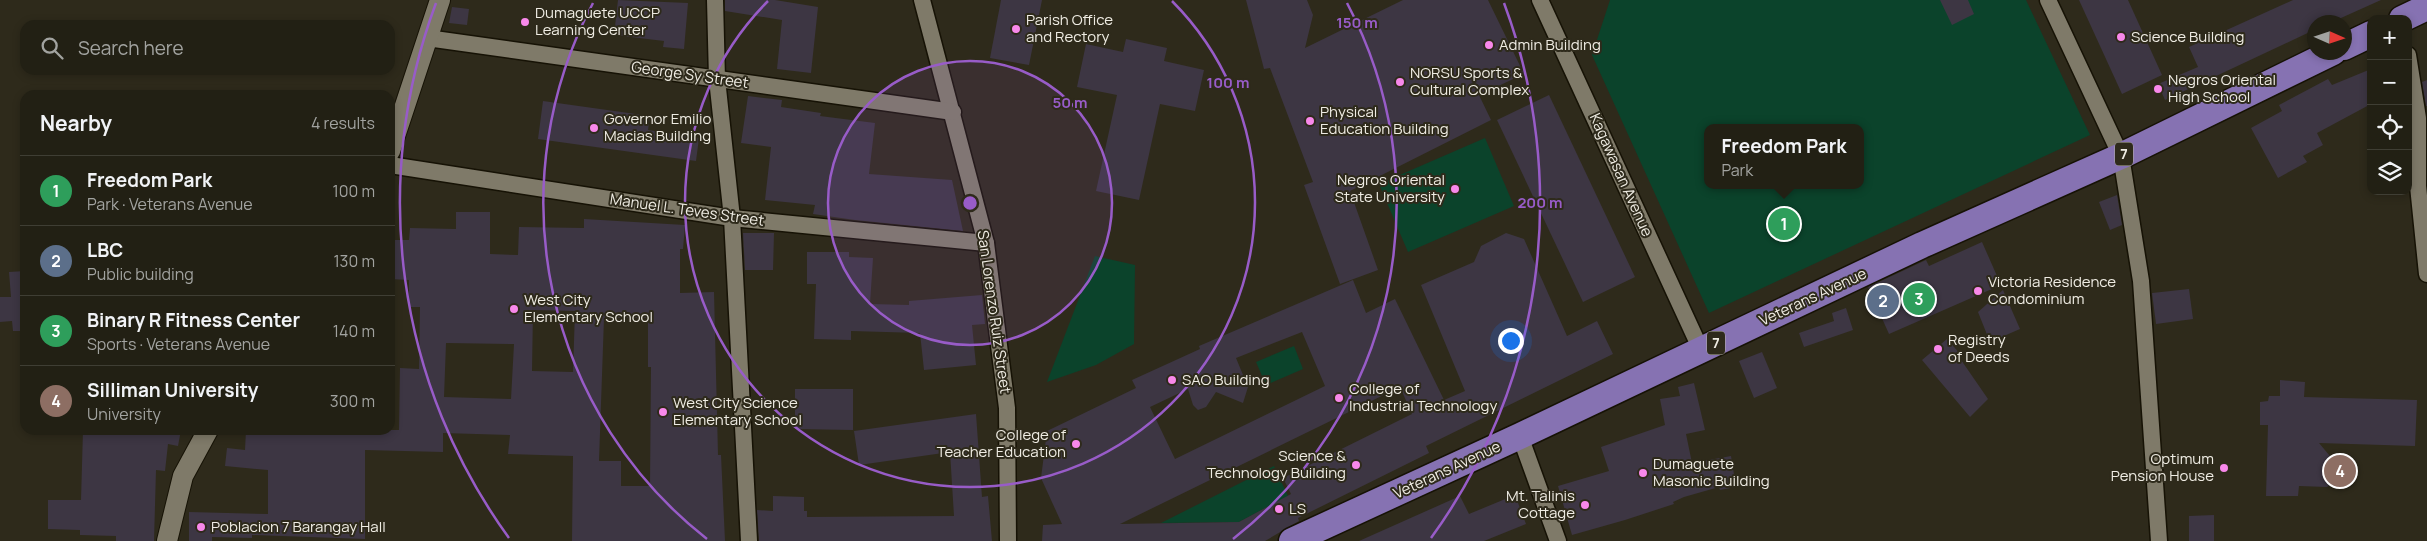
<!DOCTYPE html>
<html lang="en">
<head>
<meta charset="utf-8">
<style>
	:root { --surface:#222014; --page:#2e2d22; --text:#f1f3f6; --muted:#a2a3a0; --line:#3f3e34; --accent:#1a73e8 }
	body { margin:0; font-family:Manrope,sans-serif; background:var(--page); color:var(--text) }
	.controls { position:absolute; right:15px; top:15px; display:grid; overflow:hidden; border-radius:10px; box-shadow:0 2px 8px #0003 }
	.controls button { width:45px; height:45px; display:grid; place-items:center; padding:0; border:0; border-bottom:1px solid var(--line); background:var(--surface); color:var(--text); font:25px sans-serif }
	.compass { position:absolute; left:2307px; top:15px; width:45px; height:45px; border-radius:50%; background:var(--surface); box-shadow:0 2px 8px #0003; rotate:93deg }
	.you { position:absolute; left:1510px; top:340px; width:18px; height:18px; margin:-12px; border:4px solid #fff; border-radius:50%; background:#1a73e8; box-shadow:0 0 0 8px #1a73e833 }
	.badge { display:grid; place-items:center; width:32px; height:32px; border-radius:50%; background:var(--accent); color:#fff; font-size:16px; font-weight:700 }
	.pin { position:absolute; translate:-50% -50%; border:2px solid #fff; box-shadow:0 1px 5px #0006 }
	.popup { position:absolute; left:1704px; top:124px; width:160px; height:65px; box-sizing:border-box; display:grid; place-content:center; border-radius:10px; background:var(--surface); filter:drop-shadow(0 1px 4px #0005); font-size:16px; white-space:nowrap; color:var(--muted) }
	.popup b { font-size:19px; color:var(--text) }
	.popup::after { content:''; position:absolute; left:50%; top:100%; margin-left:-10px; border:10px solid transparent; border-top-color:var(--surface) }
	.list { margin:0; padding:0; list-style:none }
	h2 { display:flex; justify-content:space-between; align-items:center; height:65px; margin:0; padding:0 20px; font-size:21px }
	h2 small { font-size:16px; font-weight:400; color:var(--muted) }
	.list li { display:grid; grid-template-columns:32px 1fr auto; gap:15px; align-items:center; box-sizing:border-box; height:70px; padding:0 20px; border-top:1px solid var(--line) }
	.list b { display:block; font-size:19px; white-space:nowrap }
	.list p { margin:0; font-size:16px; white-space:nowrap; color:var(--muted) }
	.list em { font-size:16px; font-style:normal; color:var(--muted) }
	.icon { flex:none; width:28px; height:28px; fill:none; stroke:currentColor; stroke-width:2; stroke-linecap:round; stroke-linejoin:round }
	.map { position:relative; flex:none; width:2427px; height:541px; overflow:hidden }
	.search { position:absolute; background:var(--surface); box-shadow:0 2px 8px #0003; left:20px; top:20px; width:375px; height:55px; display:flex; align-items:center; gap:12px; box-sizing:border-box; padding:0 18px; border-radius:15px; color:var(--muted); font-size:19px }
	.panel { position:absolute; background:var(--surface); box-shadow:0 2px 8px #0003; left:20px; top:90px; width:375px; height:345px; border-radius:15px }
	.map>svg:first-child { display:block }
</style>
</head>
<body>
<div class="map">
<svg width="2427" height="541" viewBox="0 0 2427 541">
	<rect width="100%" height="100%" fill="#2e2a1b"/>
	<g fill="#0b432b" fill-rule="evenodd">
		<path d="M1610,0H2026L2090,135L1709,313L1592,55ZM1708,128H1860V185H1708Z"/>
		<path d="M1485,138L1514,206L1408,252L1379,184Z"/>
		<path d="M1095,256L1135,265L1134,344L1096,365L1047,382Z"/>
		<path d="M1294,346L1303,369L1266,385L1256,362Z"/>
		<path d="M1274,466L1288,496L1239,522L1161,523Z"/>
	</g>
	<g fill="#3d3643" fill-rule="evenodd">
		<path d="M618,0L688,3L684,49L663,47L664,41L614,35Z"/>
		<path d="M725,0H775L818,7L811,73L777,69L782,20L725,11Z"/>
		<path d="M1001,0H1042L1029,65L990,58Z"/>
		<path d="M1246,0H1307L1313,15L1305,48L1403,0H1488L1524,74L1479,95L1491,120L1350,191L1378,270L1340,284L1304,185L1313,182L1270,68L1264,69Z"/>
		<path d="M1940,0H1968L1974,14L1952,25Z"/>
		<path d="M2079,0H2128L2162,75L2122,94Z"/>
		<path d="M2293,0H2381L2332,22H2314V30L2165,100L2158,84L2198,67L2189,47Z"/>
		<path d="M452,7L469,9L467,25L449,23Z"/>
		<path d="M1126,39L1167,48L1164,61L1204,70L1195,111L1160,104L1139,200L1096,191L1117,95L1077,87L1086,44L1123,52Z"/>
		<path d="M2371,69V104L2317,133L2323,145L2303,156L2307,162L2278,178L2251,128L2282,111L2279,105L2328,79L2332,85Z"/>
		<path d="M2427,80V106H2426L2422,82Z"/>
		<path d="M1549,95L1635,277L1583,302L1497,120Z"/>
		<path d="M748,96L782,100L781,107L821,113L820,116L875,123L869,174L952,180L963,231L855,220L813,214L815,205L765,200L771,147L741,143Z"/>
		<path d="M543,101L650,116L648,130L699,138L696,161L538,139Z"/>
		<path d="M2117,195L2122,225L2110,230L2099,202Z"/>
		<path d="M456,212H490V254L518,255L519,227L584,228V219L685,225L683,249H680V293L714,292L718,455H721L725,541H572L573,456L508,454L510,435L443,433V452L365,450V539L252,535V538L212,537V541H189V512L268,514V470L225,466L227,448L245,450L246,430H399L400,368L419,369L420,307H409V280L390,279V240H409L410,228L456,229ZM533,310L575,311L573,372L532,371ZM604,318H648V367H651L650,486H621V461H599ZM446,343L514,344L511,399L444,397Z"/>
		<path d="M743,233H774L773,270H745Z"/>
		<path d="M1506,233L1524,239L1567,336L1597,321L1613,354L1426,446L1429,453L1298,518L1299,521L1265,541H1042L1043,525L1062,524L1041,478L1047,431L1136,388L1132,380L1200,349L1199,346L1353,280L1366,313L1395,299L1444,400L1465,391L1421,285L1474,262L1481,246ZM1302,332L1325,386L1175,459L1150,407L1188,389L1193,405L1198,410L1206,407L1216,392L1243,403L1248,387L1236,358ZM1400,387L1412,414L1283,478L1291,494L1239,522L1120,524Z"/>
		<path d="M1982,242L2001,285L1889,334L1868,287L1926,260L1929,266Z"/>
		<path d="M807,252H849V257L873,258L870,304L909,305V301L982,295L985,324L972,325L976,365L924,370L920,333L851,331V340L814,339L816,284H807Z"/>
		<path d="M25,271V331H13L12,321L0,322V297H11L9,272Z"/>
		<path d="M2189,289L2193,319L2156,324L2152,293Z"/>
		<path d="M2003,290L2020,329L1990,342L1978,312Z"/>
		<path d="M1846,308L1853,330L1804,347L1799,333L1834,321L1832,313Z"/>
		<path d="M1947,339L1961,355L1959,357L1988,399L1970,417L1922,360Z"/>
		<path d="M1762,352L1777,388L1754,398L1739,361Z"/>
		<path d="M2280,380L2305,382L2304,397L2417,400L2415,446L2319,443L2345,474L2327,487L2299,486L2298,496H2266L2268,425H2260V402L2268,401L2269,396H2280Z"/>
		<path d="M1694,383L1705,430L1686,434L1692,463L1731,456L1736,487L1720,490L1719,487L1684,497L1673,502L1674,504L1625,520L1572,535L1558,486L1609,471L1601,447L1665,425L1660,399L1680,396L1678,387Z"/>
		<path d="M795,389H853V430L795,429Z"/>
		<path d="M976,414L982,497L988,496L992,541H759L757,510L773,511V496L804,497V511H807V517L954,516L950,452L859,465L854,431Z"/>
		<path d="M83,430H181L178,446L168,444L165,471L156,470L154,541H116V536L80,535V530L48,529V500H81Z"/>
		<path d="M1515,495L1526,524L1484,541H1359L1460,496L1469,514Z"/>
		<path d="M2214,515V541H2189V516Z"/>
	</g>
	<g fill="none" stroke-linecap="round" stroke-linejoin="round">
		<g stroke="#161205" stroke-width="19">
			<g id="minor">
				<path d="M715,0L717,79L732,218L749,541"/>
				<path d="M922,0L986,243L1007,408L1008,541"/>
				<path d="M1540,0L1701,350"/>
				<path d="M2048,0L2121,156L2141,281L2159,541"/>
				<path d="M427,38L953,112"/>
				<path d="M2408,55L2418,118V186L2427,274"/>
				<path d="M390,165L732,218L986,243"/>
				<path d="M1520,436L1558,541"/>
			</g>
		</g>
		<g stroke="#161205" stroke-width="22">
			<g id="tertiary">
				<path d="M390,151L440,0"/>
				<path d="M167,541L183,476L208,430"/>
			</g>
		</g>
		<g stroke="#161205" stroke-width="29">
			<g id="primary">
				<path d="M2402,19L2427,7"/>
				<path d="M2344,47L2371,34"/>
				<path d="M1292,541L1520,436L1922,245L2121,156L2333,52"/>
			</g>
		</g>
		<use href="#minor" stroke="#7f7a69" stroke-width="16"/>
		<use href="#tertiary" stroke="#7f7a69" stroke-width="20"/>
		<use href="#primary" stroke="#8672b2" stroke-width="26"/>
	</g>
	<circle cx="970" cy="203" r="142" fill="#985cc8" fill-opacity=".12"/>
	<g fill="none" stroke="#985cc8" stroke-width="2.5">
		<circle cx="970" cy="203" r="142"/>
		<path d="M1172 1A285 285 0 1 1 768 1"/>
		<path d="M707 539A427 427 0 0 1 593 3M1347 3A427 427 0 0 1 1233 539"/>
		<path d="M509 538A570 570 0 0 1 436 3M1504 3A570 570 0 0 1 1431 538"/>
	</g>
	<g fill="#f888ea" stroke="#2e2a1b" stroke-width="2">
		<circle cx="525" cy="22" r="5"/>
		<circle cx="1016" cy="29" r="5"/>
		<circle cx="2121" cy="37" r="5"/>
		<circle cx="1489" cy="45" r="5"/>
		<circle cx="1400" cy="82" r="5"/>
		<circle cx="2158" cy="89" r="5"/>
		<circle cx="1310" cy="121" r="5"/>
		<circle cx="594" cy="128" r="5"/>
		<circle cx="1455" cy="189" r="5"/>
		<circle cx="1978" cy="291" r="5"/>
		<circle cx="514" cy="309" r="5"/>
		<circle cx="1938" cy="349" r="5"/>
		<circle cx="1172" cy="380" r="5"/>
		<circle cx="1339" cy="398" r="5"/>
		<circle cx="663" cy="412" r="5"/>
		<circle cx="1076" cy="444" r="5"/>
		<circle cx="1356" cy="465" r="5"/>
		<circle cx="2224" cy="468" r="5"/>
		<circle cx="1643" cy="473" r="5"/>
		<circle cx="1585" cy="505" r="5"/>
		<circle cx="1279" cy="509" r="5"/>
		<circle cx="201" cy="527" r="5"/>
	</g>
	<g text-anchor="middle" stroke-width="4" stroke-linejoin="round" paint-order="stroke">
		<g fill="#2e2a1b" stroke="#b5b2a7" stroke-width="1">
			<rect x="2115" y="142.5" width="18" height="23" rx="4"/>
			<rect x="1707" y="331.5" width="18" height="23" rx="4"/>
		</g>
		<g font-size="14" font-weight="bold" fill="#efece3">
			<text x="2124" y="159">7</text>
			<text x="1716" y="348">7</text>
		</g>
		<g font-size="15" fill="#efece3" stroke="#2e2a1b" text-anchor="start">
			<text x="535" y="18">Dumaguete UCCP<tspan x="535" dy="17">Learning Center</tspan></text>
			<text x="1026" y="25">Parish Office<tspan x="1026" dy="17">and Rectory</tspan></text>
			<text x="2131" y="42">Science Building</text>
			<text x="1499" y="50">Admin Building</text>
			<text x="1410" y="78">NORSU Sports &amp;<tspan x="1410" dy="17">Cultural Complex</tspan></text>
			<text x="2168" y="85">Negros Oriental<tspan x="2168" dy="17">High School</tspan></text>
			<text x="1320" y="117">Physical<tspan x="1320" dy="17">Education Building</tspan></text>
			<text x="604" y="124">Governor Emilio<tspan x="604" dy="17">Macias Building</tspan></text>
			<text x="1445" y="185" text-anchor="end">Negros Oriental<tspan x="1445" dy="17">State University</tspan></text>
			<text x="1988" y="287">Victoria Residence<tspan x="1988" dy="17">Condominium</tspan></text>
			<text x="524" y="305">West City<tspan x="524" dy="17">Elementary School</tspan></text>
			<text x="1948" y="345">Registry<tspan x="1948" dy="17">of Deeds</tspan></text>
			<text x="1182" y="385">SAO Building</text>
			<text x="1349" y="394">College of<tspan x="1349" dy="17">Industrial Technology</tspan></text>
			<text x="673" y="408">West City Science<tspan x="673" dy="17">Elementary School</tspan></text>
			<text x="1066" y="440" text-anchor="end">College of<tspan x="1066" dy="17">Teacher Education</tspan></text>
			<text x="1346" y="461" text-anchor="end">Science &amp;<tspan x="1346" dy="17">Technology Building</tspan></text>
			<text x="2214" y="464" text-anchor="end">Optimum<tspan x="2214" dy="17">Pension House</tspan></text>
			<text x="1653" y="469">Dumaguete<tspan x="1653" dy="17">Masonic Building</tspan></text>
			<text x="1575" y="501" text-anchor="end">Mt. Talinis<tspan x="1575" dy="17">Cottage</tspan></text>
			<text x="1289" y="514">LS</text>
			<text x="211" y="532">Poblacion 7 Barangay Hall</text>
		</g>
		<g font-size="15" fill="#efece3" stroke="#2e2a1b">
			<text transform="translate(690 75) rotate(8)" y="5">George Sy Street</text>
			<text transform="translate(1621 175) rotate(66)" y="5">Kagawasan Avenue</text>
			<text transform="translate(687 210) rotate(8)" y="5">Manuel L. Teves Street</text>
			<text transform="translate(1813 297) rotate(-25)" y="5">Veterans Avenue</text>
			<text transform="translate(994 312) rotate(82)" y="5">San Lorenzo Ruiz Street</text>
			<text transform="translate(1447 470) rotate(-25)" y="5">Veterans Avenue</text>
		</g>
	</g>
	<circle cx="970" cy="203" r="8" fill="#985cc8" stroke="#2e2a1b" stroke-width="2.5"/>
	<g font-size="15" text-anchor="middle" font-weight="bold" fill="#985cc8" stroke="#2e2a1b" stroke-width="4" stroke-linejoin="round" paint-order="stroke">
		<text x="1357" y="28">150 m</text>
		<text x="1228" y="88">100 m</text>
		<text x="1070" y="108">50 m</text>
		<text x="1540" y="208">200 m</text>
	</g>
</svg>
<div class="controls">
<button>+</button>
<button>−</button>
<button><svg class="icon" aria-label="locate" viewBox="0 0 24 24"><circle cx="12" cy="12" r="6"/><path d="M12 2v4M12 18v4M2 12h4M18 12h4"/></svg></button>
<button><svg class="icon" aria-label="layers" viewBox="0 0 24 24"><path d="M12 4l9 5-9 5-9-5zM3 14l9 5 9-5"/></svg></button>
</div>
<svg class="compass" viewBox="-18 -18 36 36"><path d="M0-13l5 13h-10z" fill="#e53935"/><path d="M0 13l5-13h-10z" fill="#a2a3a0"/></svg>
<div class="you"></div>
<div class="pin badge" style="left:1784px;top:224px;background:#2e9e5b">1</div>
<div class="popup"><b>Freedom Park</b>Park</div>
<div class="pin badge" style="left:1883px;top:301px;background:#5c6f8a">2</div>
<div class="pin badge" style="left:1919px;top:299px;background:#2e9e5b">3</div>
<div class="pin badge" style="left:2340px;top:471px;background:#8d6e63">4</div>
<div class="search"><svg class="icon" aria-label="search" viewBox="0 0 24 24"><circle cx="10" cy="10" r="6"/><path d="M15 15l6 6"/></svg>Search here</div>
<section class="panel">
<h2>Nearby<small>4 results</small></h2>
<ul class="list">
<li><span class="badge" style="background:#2e9e5b">1</span><div><b>Freedom Park</b><p>Park · Veterans Avenue</p></div><em>100 m</em></li>
<li><span class="badge" style="background:#5c6f8a">2</span><div><b>LBC</b><p>Public building</p></div><em>130 m</em></li>
<li><span class="badge" style="background:#2e9e5b">3</span><div><b>Binary R Fitness Center</b><p>Sports · Veterans Avenue</p></div><em>140 m</em></li>
<li><span class="badge" style="background:#8d6e63">4</span><div><b>Silliman University</b><p>University</p></div><em>300 m</em></li>
</ul>
</section>
</div>
</body>
</html>
